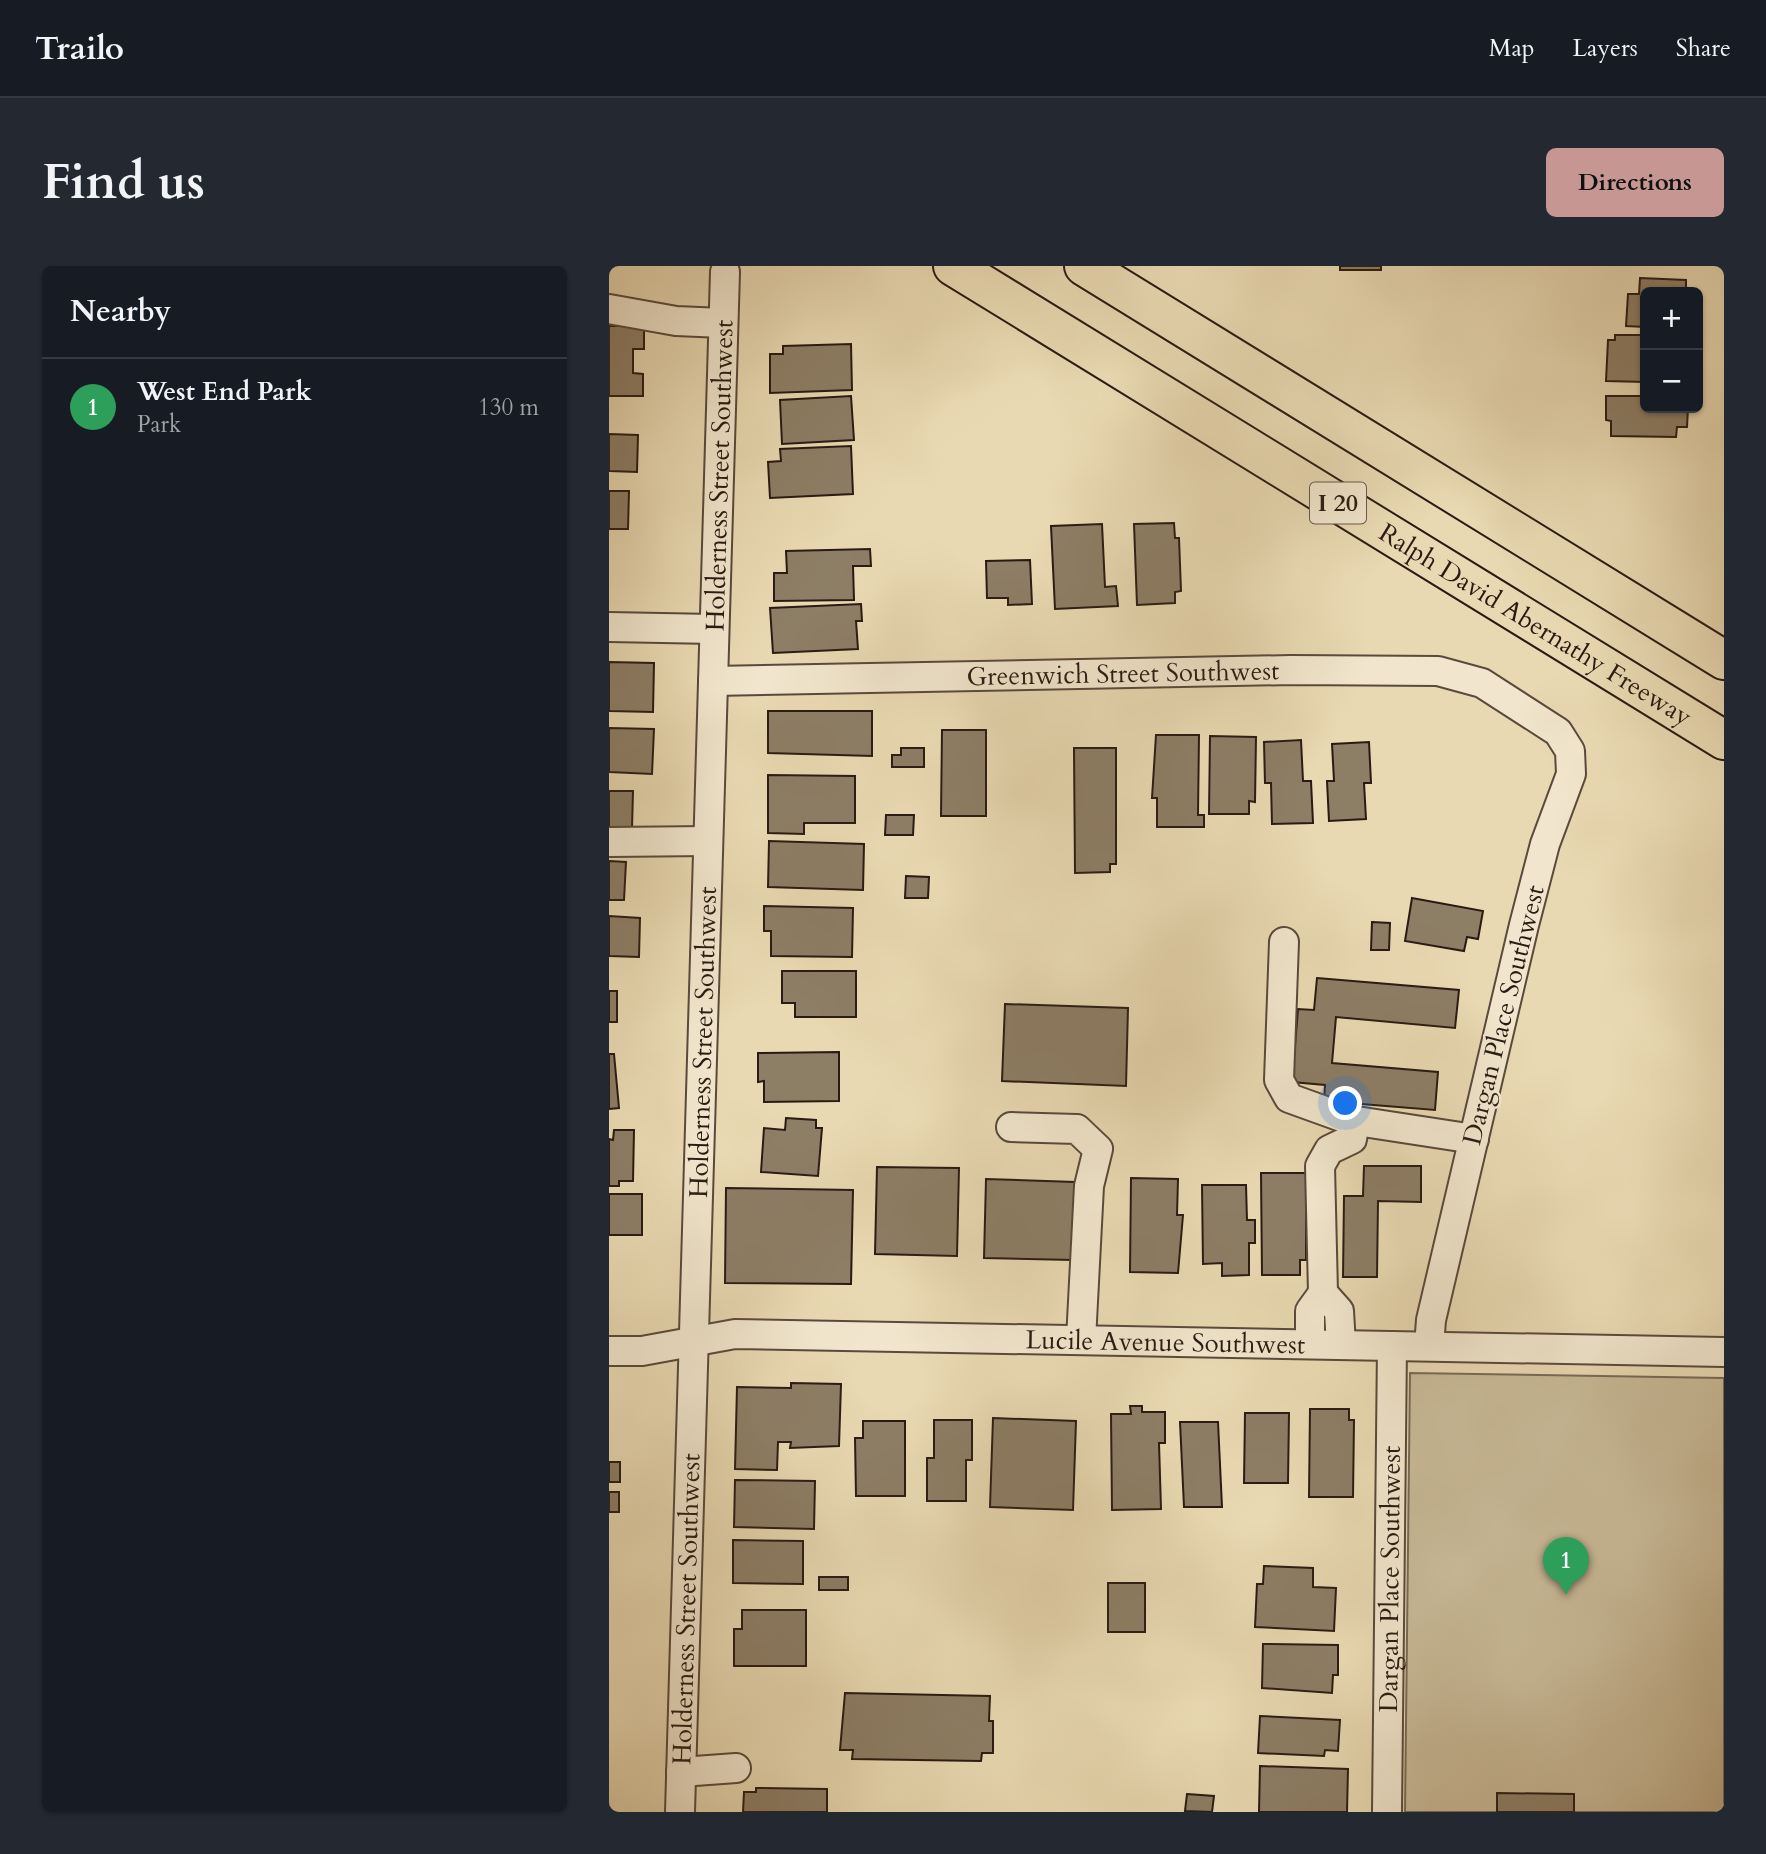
<!DOCTYPE html>
<html lang="en">
<head>
<meta charset="utf-8">
<style>
	:root { --surface:#171b24; --page:#242831; --text:#f1f3f6; --muted:#9ea1a6; --line:#363941; --accent:#c59692 }
	body { margin:0; font-family:Cardo,serif; background:var(--page); color:var(--text) }
	.controls { position:absolute; right:21px; top:21px; display:grid; overflow:hidden; border-radius:10px; box-shadow:0 2px 5px #0004 }
	.controls button { width:63px; height:63px; display:grid; place-items:center; padding:0; border:0; border-bottom:2px solid var(--line); background:var(--surface); color:var(--text); font:35px sans-serif }
	.you { position:absolute; left:737px; top:838px; width:24px; height:24px; margin:-18px; border:5px solid #fff; border-radius:50%; background:#1a73e8; box-shadow:0 0 0 10px #1a73e833 }
	.badge { display:grid; place-items:center; width:46px; height:46px; border-radius:50%; background:var(--accent); color:#fff; font-size:23px; font-weight:700 }
	.pin { position:absolute; translate:-50% -58px; filter:drop-shadow(0 2px 4px #0008) }
	.pin::after { content:''; position:absolute; top:37px; width:24px; height:21px; background:inherit; clip-path:polygon(0 0,100% 0,50% 100%) }
	.list { margin:0; padding:0; list-style:none }
	h2 { display:flex; justify-content:space-between; align-items:center; height:91px; margin:0; padding:0 28px; font-size:30px }
	h2 small { font-size:23px; font-weight:400; color:var(--muted) }
	.list li { display:grid; grid-template-columns:46px 1fr auto; gap:21px; align-items:center; box-sizing:border-box; height:98px; padding:0 28px; border-top:2px solid var(--line) }
	.list b { display:block; font-size:26px; white-space:nowrap }
	.list p { margin:0; font-size:23px; white-space:nowrap; color:var(--muted) }
	.list em { font-size:23px; font-style:normal; color:var(--muted) }
	.map { position:relative; flex:none; width:1115px; height:1546px; overflow:hidden; border-radius:10px }
	header { display:flex; align-items:center; gap:42px; box-sizing:border-box; height:98px; padding:0 35px; background:var(--surface); border-bottom:2px solid var(--line) }
	header strong { font-size:33px }
	nav { display:flex; gap:38px; margin-inline-start:auto; font-size:24px }
	.intro { display:flex; align-items:center; justify-content:space-between; box-sizing:border-box; height:168px; padding:0 42px }
	h1 { margin:0; font-size:49px }
	.button { padding:18px 32px; border-radius:10px; background:var(--accent); color:#111; font-size:24px; font-weight:700 }
	main { display:flex; gap:42px; padding:0 42px }
	aside { flex:1; background:var(--surface); border-radius:10px; box-shadow:0 2px 5px #0004 }
	.map>svg:first-child { display:block }
</style>
</head>
<body>
<header>
<strong>Trailo</strong>
<nav><a>Map</a><a>Layers</a><a>Share</a></nav>
</header>
<div class="intro"><h1>Find us</h1><a class="button">Directions</a></div>
<main>
<aside>
<h2>Nearby<small></small></h2>
<ul class="list">
<li><span class="badge" style="background:#2e9e5b">1</span><div><b>West End Park</b><p>Park</p></div><em>130 m</em></li>
</ul>
</aside>
<div class="map">
<svg width="1115" height="1546" viewBox="0 0 1115 1546">
	<rect width="100%" height="100%" fill="#e9d9b2"/>
	<filter id="stains"><feTurbulence type="fractalNoise" baseFrequency=".00286" numOctaves="4"/><feColorMatrix values="0 0 0 0 .2 0 0 0 0 .09 0 0 0 0 .02 0 0 0 .5 -.17"/></filter>
	<radialGradient id="worn" r=".72"><stop offset=".6" stop-color="#630" stop-opacity="0"/><stop offset="1" stop-color="#630" stop-opacity=".3"/></radialGradient>
	<path fill="#c8b997" stroke="#786a56" stroke-width="2" d="M801,1107L1115,1112V1546H796Z"/>
	<g fill="#8d7e66" stroke="#291b14" stroke-width="2">
		<rect x="731" y="0" width="41" height="4"/>
		<path d="M1031,12L1077,14V26H1036V61L1017,60L1019,28H1030Z"/>
		<path d="M0,60H35V83H24V107L34,108V130H0Z"/>
		<path d="M1006,69H1036V116L997,115L999,74H1006Z"/>
		<path d="M242,78L243,124L161,127V88H174V80Z"/>
		<path d="M242,130L245,174L173,178L171,134Z"/>
		<path d="M997,130H1036V142H1079L1078,161H1068L1067,171L1002,170V155L997,154Z"/>
		<path d="M0,168L29,169L28,206L0,205Z"/>
		<path d="M242,180L244,228L161,232L159,196L172,195L171,183Z"/>
		<path d="M0,225H20L19,263H0Z"/>
		<path d="M565,257L566,272H570L572,325L566,326V337L528,339L525,258Z"/>
		<path d="M493,258L496,321L507,320L509,340L446,343L442,260Z"/>
		<path d="M261,283L262,300H244L245,334L165,335V307H178L177,285Z"/>
		<path d="M421,294L423,338L399,339V332H378L377,295Z"/>
		<path d="M252,338L253,355H247L249,383L164,387L161,342Z"/>
		<path d="M0,396L45,397L44,446L0,445Z"/>
		<path d="M159,445H263V490L159,487Z"/>
		<path d="M0,462L45,463L43,508L0,506Z"/>
		<path d="M333,464H377V550H332Z"/>
		<path d="M547,469H590L589,549H595V561H548V532H543Z"/>
		<path d="M601,470L647,471L646,536L640,535V548H600Z"/>
		<path d="M692,474L694,515H702L704,557L663,558L662,517H656L655,476Z"/>
		<path d="M760,476L762,517H755L757,553L720,555L718,515H725L723,478Z"/>
		<path d="M292,482H315V501H283V489H292Z"/>
		<path d="M465,482H507V598H501V606L466,607Z"/>
		<path d="M159,509L246,510V557H195V568L159,567Z"/>
		<path d="M0,525H24L23,563L0,562Z"/>
		<path d="M277,549H305L304,569H276Z"/>
		<path d="M160,575L255,578L254,624L159,621Z"/>
		<path d="M0,595L17,596L15,634H0Z"/>
		<path d="M297,610L320,611L319,632H296Z"/>
		<path d="M803,632L874,645L869,673L858,671L855,685L796,675Z"/>
		<path d="M155,640L244,642L243,691L162,690V665H155Z"/>
		<path d="M0,650L31,652L30,691L0,690Z"/>
		<path d="M763,656L781,657L780,684H762Z"/>
		<path d="M173,705H247V751H186V737H173Z"/>
		<path d="M708,712L850,724L846,762L727,751L723,797L829,806L826,844L715,835L716,819L683,816L689,743L705,744Z"/>
		<rect x="0" y="725" width="8" height="31"/>
		<path d="M396,738L519,742L517,820L393,815Z"/>
		<path d="M230,786V835L155,836V815L149,816V787Z"/>
		<path d="M0,788H5L10,842L0,843Z"/>
		<path d="M177,852L207,854V862H213L209,910L152,906L155,862L176,864Z"/>
		<path d="M5,864H25L24,915H10V920H0V873L4,874Z"/>
		<path d="M755,900H812V936L769,935L768,1011H734L735,930H754Z"/>
		<path d="M268,901L350,902L348,990L266,988Z"/>
		<path d="M652,907H697V994H691V1009H653Z"/>
		<path d="M522,912L569,913L568,949H574L569,1007L521,1006Z"/>
		<path d="M377,913L466,916L464,994L375,992Z"/>
		<path d="M593,919H637L638,954H646V977H640V1009L613,1010V997L594,998Z"/>
		<path d="M117,922L244,924L242,1018L116,1017Z"/>
		<rect x="0" y="928" width="33" height="41"/>
		<path d="M182,1117L232,1118L230,1180L181,1182L182,1176H169L168,1204L126,1203L128,1121L182,1122Z"/>
		<path d="M521,1140H533V1146H556V1177H550L552,1243L503,1244L502,1148H522Z"/>
		<path d="M701,1143H740V1154H745L744,1231H700Z"/>
		<path d="M636,1147H680L679,1217H635Z"/>
		<path d="M384,1152L467,1155L464,1244L381,1241Z"/>
		<path d="M325,1154H363V1194H357V1235H318V1192H325Z"/>
		<path d="M254,1155H296V1230H247L246,1172H254Z"/>
		<path d="M571,1156H609L613,1241H575Z"/>
		<rect x="0" y="1196" width="11" height="20"/>
		<path d="M126,1214L206,1215L205,1263L125,1261Z"/>
		<rect x="0" y="1226" width="10" height="20"/>
		<path d="M124,1274L194,1275V1318L124,1317Z"/>
		<path d="M655,1300L704,1302V1321L727,1322L725,1365L646,1361L648,1318H654Z"/>
		<rect x="210" y="1311" width="29" height="13"/>
		<rect x="499" y="1317" width="37" height="49"/>
		<path d="M133,1344H197V1400H125V1363H133Z"/>
		<path d="M654,1378L729,1379V1409H724L723,1427L653,1422Z"/>
		<path d="M236,1427L381,1430L380,1455H384V1487H373L372,1495L243,1493L244,1484H231Z"/>
		<path d="M651,1450L731,1454L729,1485L716,1484L715,1490L649,1487Z"/>
		<path d="M651,1500L739,1503L738,1546H650Z"/>
		<path d="M147,1522L218,1523V1546H134L135,1526H147Z"/>
		<path d="M888,1527L965,1528V1546H888Z"/>
		<path d="M578,1528L605,1530L603,1546L576,1545Z"/>
	</g>
	<g fill="none" stroke-linecap="round" stroke-linejoin="round">
		<g stroke="#594a3c" stroke-width="32">
			<g id="minor">
				<path d="M0,43L67,55L114,57"/>
				<path d="M0,361L105,363"/>
				<path id="s1" d="M104,415L682,404L829,405L873,417L949,466L961,485L962,508L936,578L915,659L822,1054L820,1080"/>
				<path d="M0,576L99,575"/>
				<path d="M675,676L670,814L680,832L741,854L865,873"/>
				<path d="M402,861L468,863L489,883L480,920L472,1074"/>
				<path d="M714,1027L711,900L720,884L743,873L746,855"/>
				<path d="M701,1078V1045L714,1027L730,1045L732,1079"/>
				<path id="s2" d="M0,1085H33L126,1068L1115,1086"/>
				<path d="M72,1506L127,1502"/>
				<path id="s3" d="M71,1546L116,6"/>
				<path id="s4" d="M778,1546L783,1080"/>
			</g>
		</g>
		<g stroke="#291b14" stroke-width="42">
			<g id="highway">
				<path id="s5" d="M344,0L1115,474"/>
				<path d="M475,0L1115,394"/>
			</g>
		</g>
		<use href="#minor" stroke="#f1e6cd" stroke-width="28"/>
		<use href="#highway" stroke="#e9d9b2" stroke-width="38"/>
	</g>
	<g text-anchor="middle" stroke-width="5" stroke-linejoin="round" paint-order="stroke">
		<rect fill="#f1e6cd" stroke="#65584c" stroke-width="2" x="701" y="216.5" width="56" height="41" rx="5"/>
		<g font-size="24" font-weight="bold" fill="#291b14">
			<text x="729" y="245">I 20</text>
		</g>
		<g font-size="26" fill="#291b14" stroke="#f1e6cd">
			<text dy="9" stroke="none"><textPath href="#s3" startOffset="1337">Holderness Street Southwest</textPath></text>
			<text dy="9" stroke="none"><textPath href="#s5" startOffset="684">Ralph David Abernathy Freeway</textPath></text>
			<text dy="9" stroke="none"><textPath href="#s1" startOffset="410">Greenwich Street Southwest</textPath></text>
			<text transform="translate(894 749) rotate(-76)" y="9">Dargan Place Southwest</text>
			<text dy="9" stroke="none"><textPath href="#s3" startOffset="770">Holderness Street Southwest</textPath></text>
			<text dy="9" stroke="none"><textPath href="#s2" startOffset="558">Lucile Avenue Southwest</textPath></text>
			<text dy="9" stroke="none"><textPath href="#s4" startOffset="233">Dargan Place Southwest</textPath></text>
			<text dy="9" stroke="none"><textPath href="#s3" startOffset="203">Holderness Street Southwest</textPath></text>
		</g>
	</g>
	<rect width="100%" height="100%" filter="url(#stains)"/>
	<rect width="100%" height="100%" fill="url(#worn)"/>
</svg>
<div class="controls">
<button>+</button>
<button>−</button>
</div>
<div class="you"></div>
<div class="pin badge" style="left:957px;top:1329px;background:#2e9e5b">1</div>
</div>
</main>
</body>
</html>
